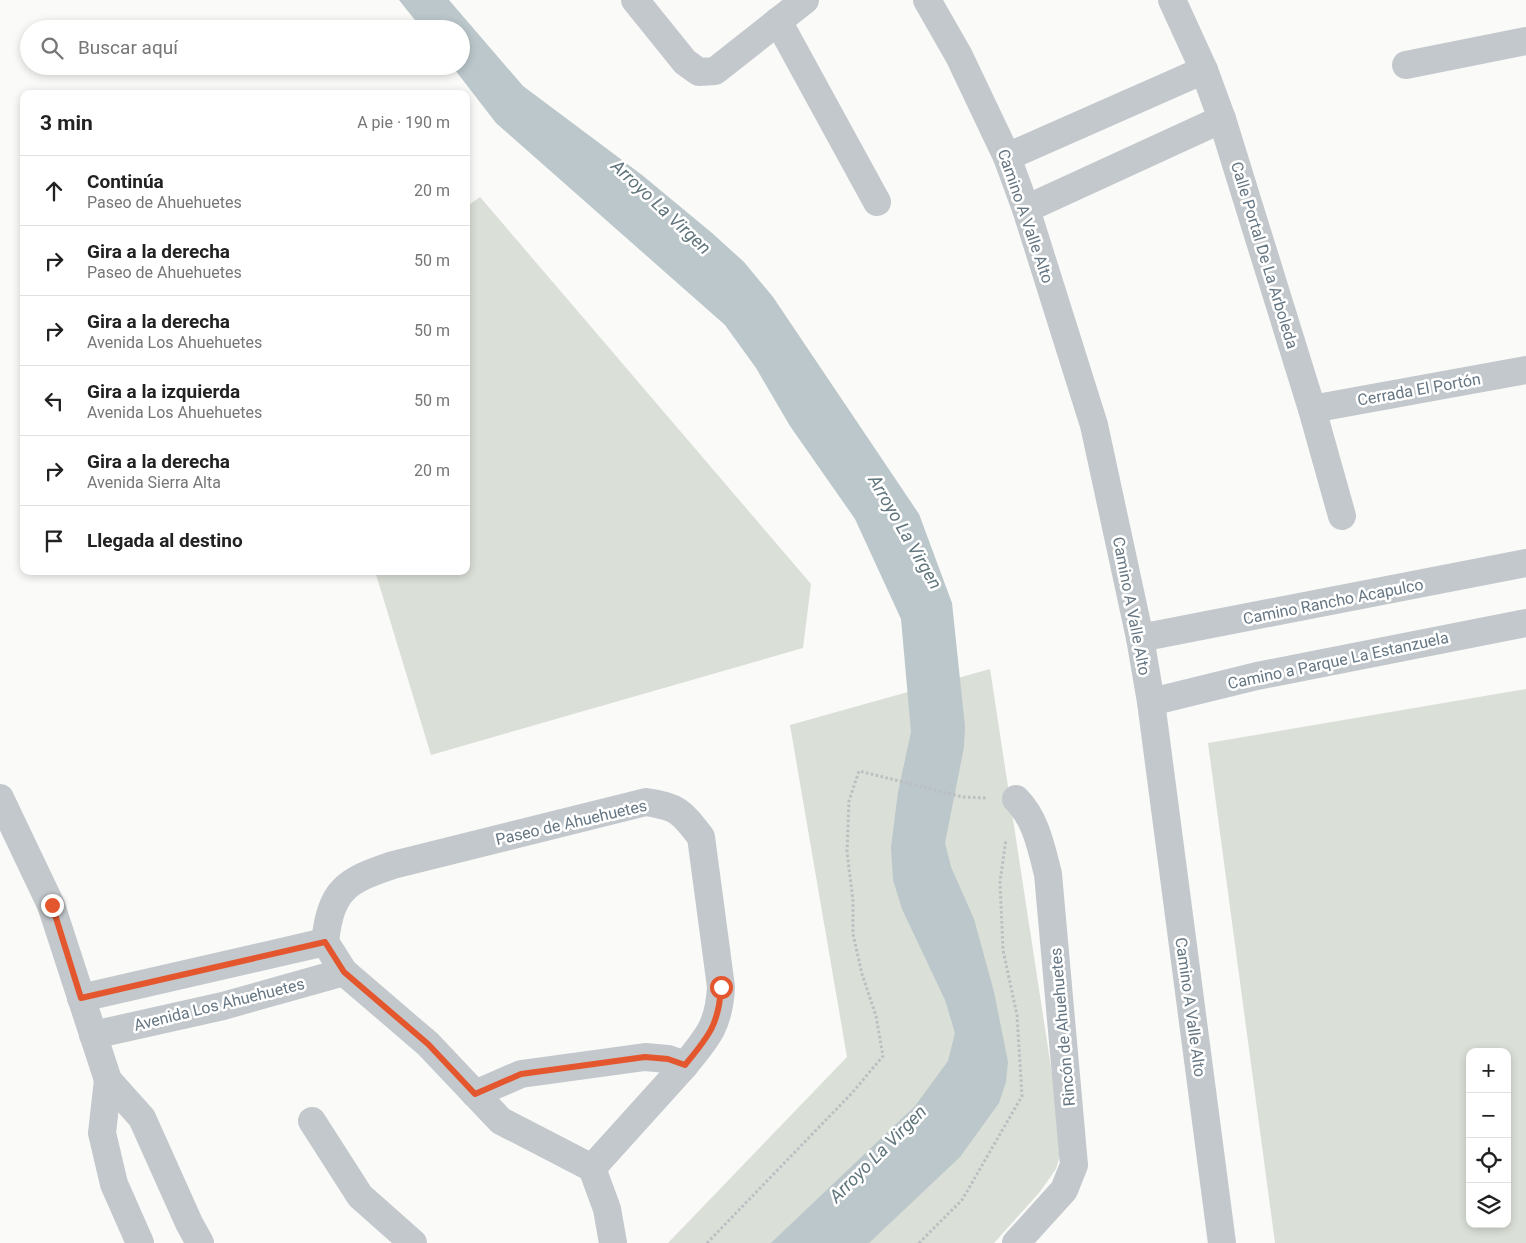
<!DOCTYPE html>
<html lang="es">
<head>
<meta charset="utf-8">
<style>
	:root { --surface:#fff; --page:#f6f6f6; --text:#222; --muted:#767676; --line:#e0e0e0 }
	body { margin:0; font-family:Roboto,sans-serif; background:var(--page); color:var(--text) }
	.controls { position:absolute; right:15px; bottom:15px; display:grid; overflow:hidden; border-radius:10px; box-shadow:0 2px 8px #0003 }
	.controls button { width:45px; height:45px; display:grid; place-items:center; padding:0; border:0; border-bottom:1px solid var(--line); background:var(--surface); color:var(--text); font:25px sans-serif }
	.stop { position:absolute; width:15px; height:15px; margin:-11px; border:4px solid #e4572e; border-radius:50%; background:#fff }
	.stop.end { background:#e4572e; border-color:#fff; box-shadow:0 1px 5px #0008 }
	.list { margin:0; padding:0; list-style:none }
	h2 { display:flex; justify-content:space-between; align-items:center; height:65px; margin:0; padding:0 20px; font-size:21px }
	h2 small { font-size:16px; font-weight:400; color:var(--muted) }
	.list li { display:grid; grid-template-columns:32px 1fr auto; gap:15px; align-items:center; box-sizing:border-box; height:70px; padding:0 20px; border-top:1px solid var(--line) }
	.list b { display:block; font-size:19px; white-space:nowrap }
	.list p { margin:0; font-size:16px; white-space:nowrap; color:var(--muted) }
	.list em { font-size:16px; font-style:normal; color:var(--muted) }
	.icon { flex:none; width:28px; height:28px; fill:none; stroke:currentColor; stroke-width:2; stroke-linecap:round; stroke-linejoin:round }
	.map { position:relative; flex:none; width:1526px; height:1243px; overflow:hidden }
	.search { position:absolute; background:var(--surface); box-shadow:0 2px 8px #0003; left:20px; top:20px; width:450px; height:55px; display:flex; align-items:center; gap:12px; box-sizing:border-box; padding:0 18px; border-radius:28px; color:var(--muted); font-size:19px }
	.panel { position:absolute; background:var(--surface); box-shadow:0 2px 8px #0003; left:20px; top:90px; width:450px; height:485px; border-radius:10px }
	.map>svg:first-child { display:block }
</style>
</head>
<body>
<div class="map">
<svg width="1526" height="1243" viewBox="0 0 1526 1243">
	<rect width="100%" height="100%" fill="#fafaf8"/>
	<g fill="#dadfd7" fill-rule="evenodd">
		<path d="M480,197L811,584L803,648L431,755L375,571H466V207Z"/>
		<path d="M990,669L1063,1146L1056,1169L1039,1193L994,1243H668L847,1057L790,725Z"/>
		<path d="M1526,689V1243H1275L1208,743ZM1470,1052H1507V1224H1470Z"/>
	</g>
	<path fill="#bbc7cb" d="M399,0H449L523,86L642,175L712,233L744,262L773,297L919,514L952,603L965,727L964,747L945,843L951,867L974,919L994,992L1008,1062L1006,1082L999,1103L960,1157L869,1243H771L915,1106L948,1061L955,1033L945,1000L902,909L893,880L891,847L898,792L911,732L901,619L855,519L790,426L756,368L725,325L496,123L452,66H461V29H422Z"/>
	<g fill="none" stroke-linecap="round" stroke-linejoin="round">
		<g stroke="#bbbfc2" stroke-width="3" stroke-dasharray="2.5 2.5" stroke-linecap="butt">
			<path d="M707,1243L852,1093L883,1056L876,1016L862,974L853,934V901L847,852L849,801L859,771L963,797L986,798"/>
			<path d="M919,1243L962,1200L1022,1096L1017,1015L1003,950L1000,882L1006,839"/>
		</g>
		<g stroke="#c3c8cc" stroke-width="28">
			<path d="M635,0L685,62L699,72L715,71L805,0"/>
			<path d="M927,0L959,56L1007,157L1026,209L1094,425L1140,638L1151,702L1222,1243"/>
			<path d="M1172,0L1204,70L1222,119L1312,409L1342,516"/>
			<path d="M778,21L877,202"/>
			<path d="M1406,65L1526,41"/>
			<path d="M1007,157L1204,70"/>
			<path d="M1026,209L1222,119"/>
			<path d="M1312,409L1526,370"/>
			<path d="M1140,638L1526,563"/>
			<path d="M1151,702L1257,676L1526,623"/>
			<path d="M0,798L51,905L108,1080L142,1118L189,1223L200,1243"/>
			<path d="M325,942C331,890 345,881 393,865L646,802C678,807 681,811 701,837L721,987C719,1025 708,1037 685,1065L668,1059L645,1057L521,1074L475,1094"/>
			<path d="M325,942L344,972L428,1044L501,1121L592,1168L607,1209L613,1243"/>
			<path d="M81,998L325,942"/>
			<path d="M93,1035L223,1006L344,972"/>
			<path d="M108,1080L102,1133L114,1184L140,1243"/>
			<path d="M312,1121L360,1196L413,1243"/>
			<path d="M592,1168L685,1065"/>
			<path d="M1016,1243L1064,1190L1074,1165L1048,874C1041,847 1036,819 1016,799"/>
		</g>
	</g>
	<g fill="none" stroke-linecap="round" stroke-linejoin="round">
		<path stroke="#e4572e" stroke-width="6" d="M52,905L81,998L325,942L344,972L428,1044L475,1094L521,1074L645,1057L668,1059L685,1065C708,1037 719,1025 721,987"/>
	</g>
	<g text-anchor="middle" stroke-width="5" stroke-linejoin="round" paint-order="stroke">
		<g font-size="16" fill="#657683" stroke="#fff">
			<text transform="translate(1026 216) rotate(71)" y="6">Camino A Valle Alto</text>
			<text transform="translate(1265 255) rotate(73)" y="6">Calle Portal De La Arboleda</text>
			<text transform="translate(1419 389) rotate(-10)" y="6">Cerrada El Portón</text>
			<text transform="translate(1333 601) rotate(-11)" y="6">Camino Rancho Acapulco</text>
			<text transform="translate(1132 606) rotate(79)" y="6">Camino A Valle Alto</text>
			<text transform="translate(1338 660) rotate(-12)" y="6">Camino a Parque La Estanzuela</text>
			<text transform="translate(571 822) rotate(-13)" y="6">Paseo de Ahuehuetes</text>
			<text transform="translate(219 1004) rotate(-14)" y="6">Avenida Los Ahuehuetes</text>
			<text transform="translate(1191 1007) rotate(82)" y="6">Camino A Valle Alto</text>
			<text transform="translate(1062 1027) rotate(-95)" y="6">Rincón de Ahuehuetes</text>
		</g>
		<g font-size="18" font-style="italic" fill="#60757c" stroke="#fff">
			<text transform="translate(661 207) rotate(43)" y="6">Arroyo La Virgen</text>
			<text transform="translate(905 532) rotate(60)" y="6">Arroyo La Virgen</text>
			<text transform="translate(878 1154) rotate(-45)" y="6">Arroyo La Virgen</text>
		</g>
	</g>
</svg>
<div class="controls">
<button>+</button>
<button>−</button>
<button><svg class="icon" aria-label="locate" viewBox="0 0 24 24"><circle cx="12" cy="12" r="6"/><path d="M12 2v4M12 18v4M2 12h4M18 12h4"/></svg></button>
<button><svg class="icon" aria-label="layers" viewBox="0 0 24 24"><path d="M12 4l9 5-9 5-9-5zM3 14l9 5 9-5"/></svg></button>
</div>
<div class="stop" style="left:721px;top:987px"></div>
<div class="stop end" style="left:52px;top:905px"></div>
<div class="search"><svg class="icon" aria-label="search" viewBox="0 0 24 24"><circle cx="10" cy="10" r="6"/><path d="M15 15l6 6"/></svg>Buscar aquí</div>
<section class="panel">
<h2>3 min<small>A pie · 190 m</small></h2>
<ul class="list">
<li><svg class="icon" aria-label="ahead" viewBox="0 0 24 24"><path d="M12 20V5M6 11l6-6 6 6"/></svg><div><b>Continúa</b><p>Paseo de Ahuehuetes</p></div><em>20 m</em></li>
<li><svg class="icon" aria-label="right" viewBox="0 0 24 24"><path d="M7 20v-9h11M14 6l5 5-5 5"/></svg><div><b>Gira a la derecha</b><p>Paseo de Ahuehuetes</p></div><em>50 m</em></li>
<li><svg class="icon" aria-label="right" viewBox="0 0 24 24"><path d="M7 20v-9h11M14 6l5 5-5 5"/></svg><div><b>Gira a la derecha</b><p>Avenida Los Ahuehuetes</p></div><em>50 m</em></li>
<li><svg class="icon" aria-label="left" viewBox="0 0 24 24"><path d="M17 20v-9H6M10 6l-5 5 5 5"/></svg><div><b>Gira a la izquierda</b><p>Avenida Los Ahuehuetes</p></div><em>50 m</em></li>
<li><svg class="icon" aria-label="right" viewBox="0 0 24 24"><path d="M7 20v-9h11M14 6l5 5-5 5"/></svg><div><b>Gira a la derecha</b><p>Avenida Sierra Alta</p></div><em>20 m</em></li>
<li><svg class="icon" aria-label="arrive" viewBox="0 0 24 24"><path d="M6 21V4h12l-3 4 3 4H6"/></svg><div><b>Llegada al destino</b></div></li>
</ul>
</section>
</div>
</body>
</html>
